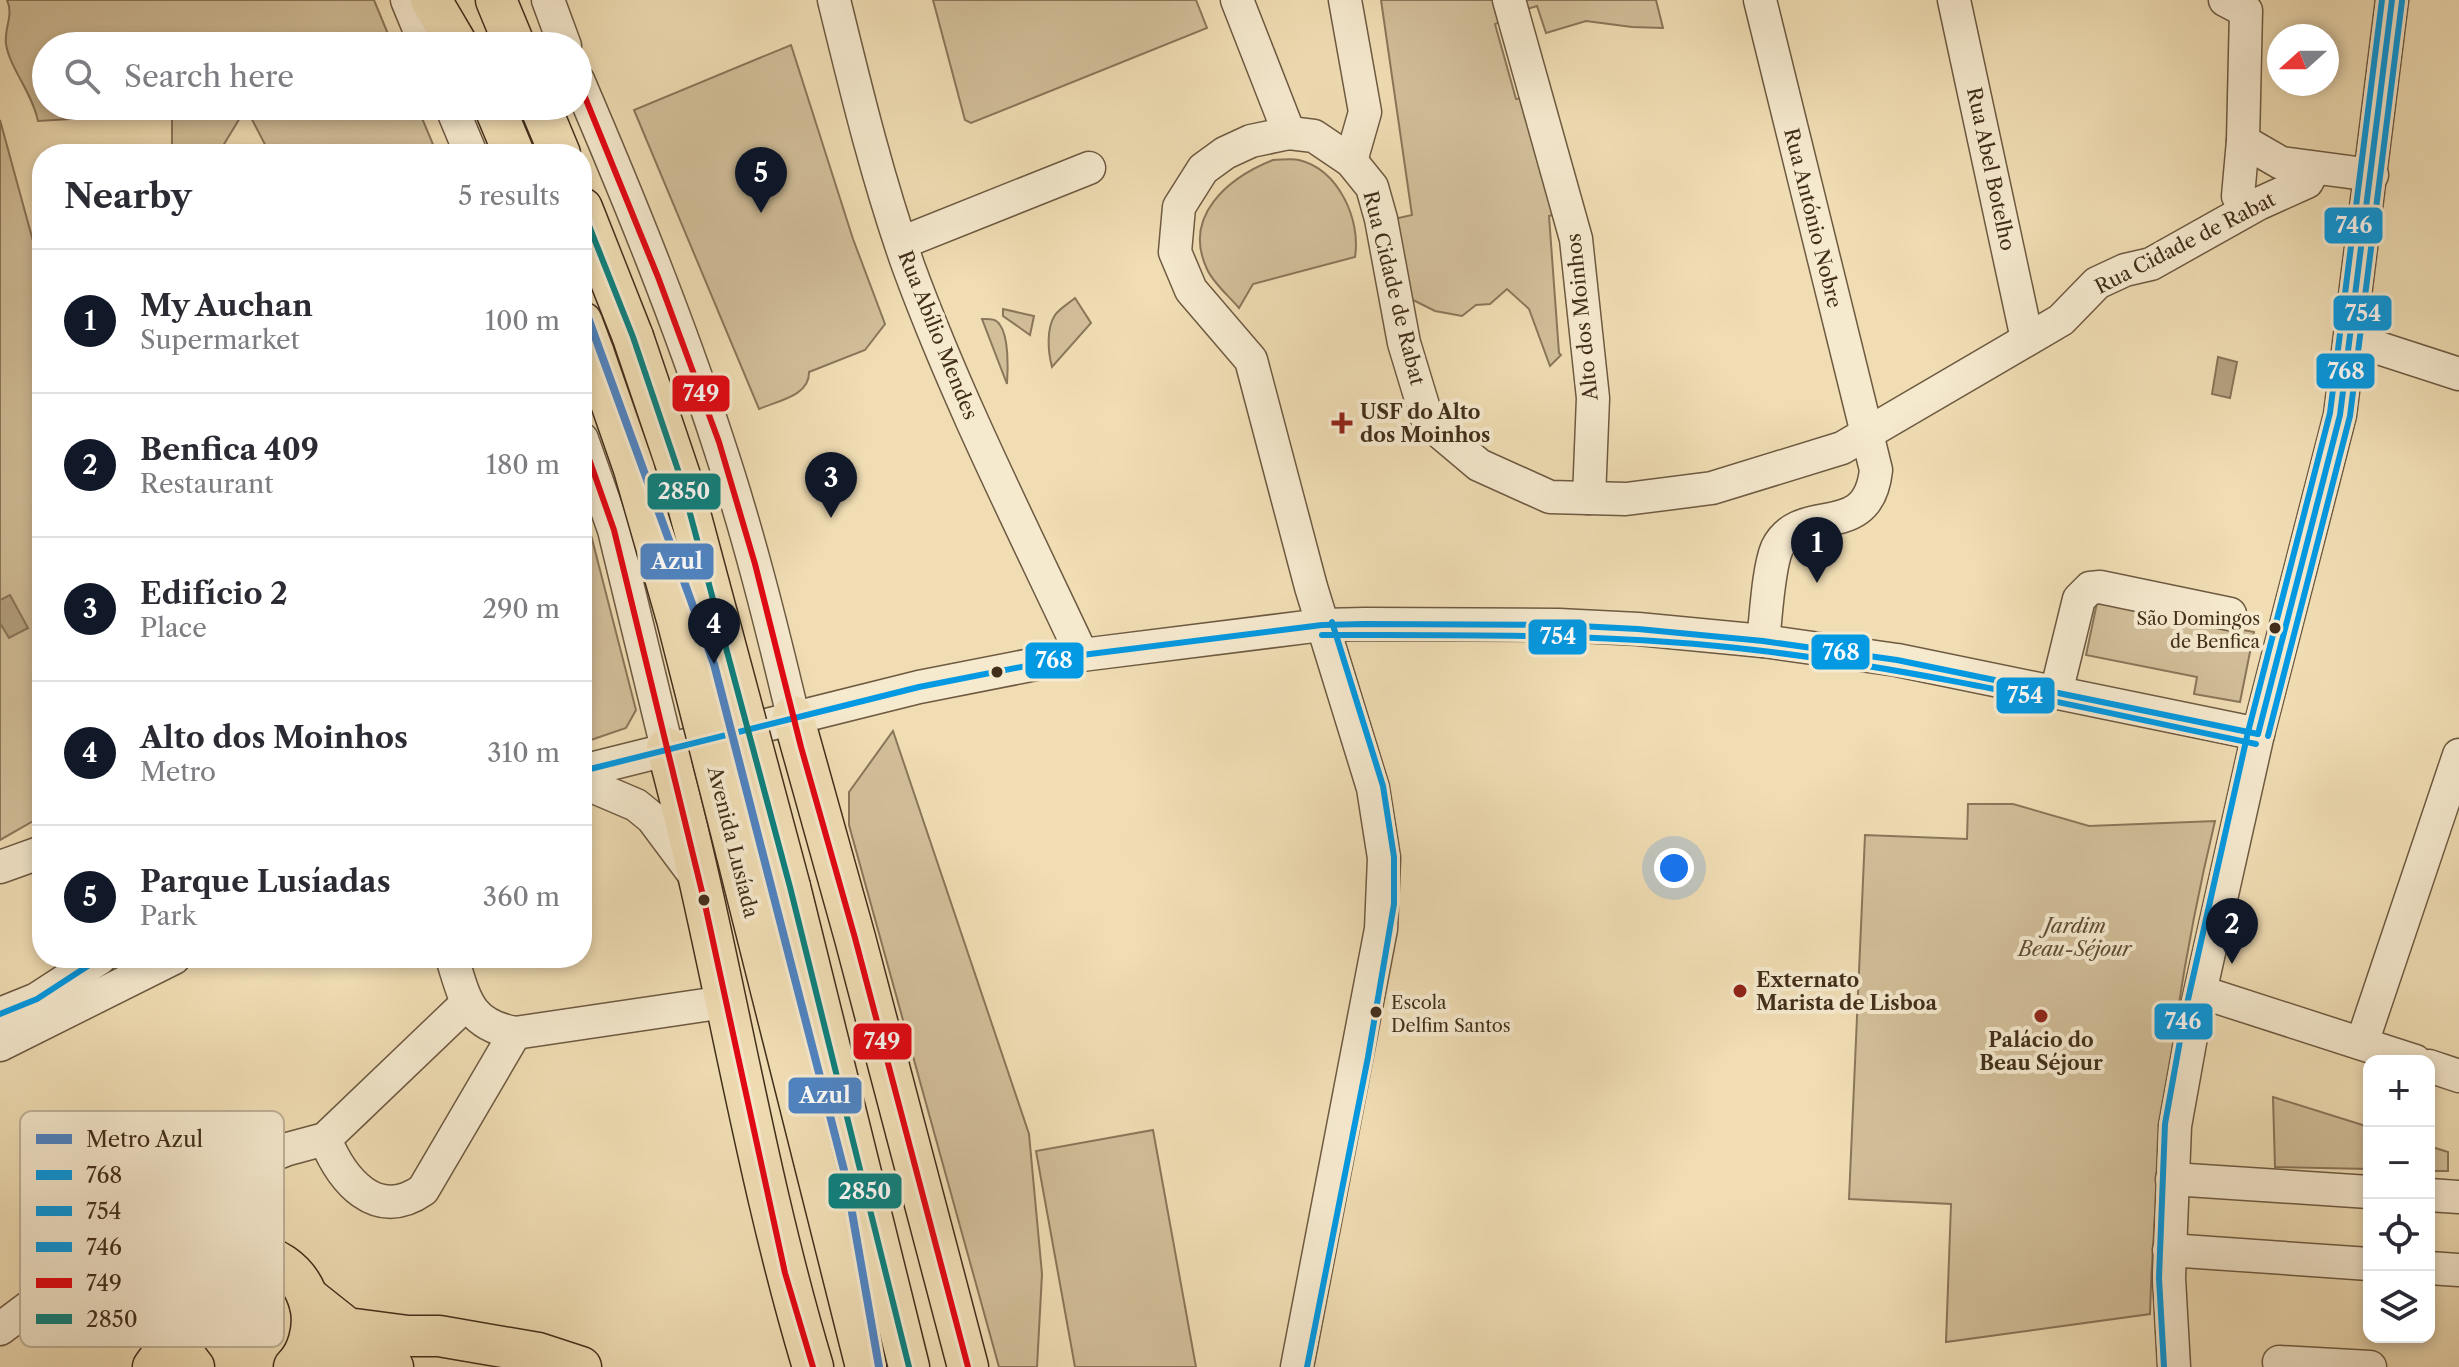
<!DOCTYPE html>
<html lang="en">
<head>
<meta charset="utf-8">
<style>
	:root { --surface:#fff; --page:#f7f7f7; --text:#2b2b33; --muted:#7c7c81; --line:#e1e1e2; --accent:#111827 }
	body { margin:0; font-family:"Libre Caslon Text",serif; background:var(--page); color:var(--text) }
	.controls { position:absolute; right:24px; bottom:24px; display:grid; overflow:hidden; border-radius:16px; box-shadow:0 4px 12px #0003 }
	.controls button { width:72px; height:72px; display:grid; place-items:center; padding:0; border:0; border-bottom:2px solid var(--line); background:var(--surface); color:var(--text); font:40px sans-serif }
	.compass { position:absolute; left:2267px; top:24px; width:72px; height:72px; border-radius:50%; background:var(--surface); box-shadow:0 4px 12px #0003; rotate:249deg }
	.you { position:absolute; left:1674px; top:868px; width:28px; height:28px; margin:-20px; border:6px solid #fff; border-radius:50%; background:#1a73e8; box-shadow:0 0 0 12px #1a73e833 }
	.badge { display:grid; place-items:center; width:52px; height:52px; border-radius:50%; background:var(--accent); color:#fff; font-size:26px; font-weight:700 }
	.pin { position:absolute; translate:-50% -66px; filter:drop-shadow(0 2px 4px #0008) }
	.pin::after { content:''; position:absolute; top:42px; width:28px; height:24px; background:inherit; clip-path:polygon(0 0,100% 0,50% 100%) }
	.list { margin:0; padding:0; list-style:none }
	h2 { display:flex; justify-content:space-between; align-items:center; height:104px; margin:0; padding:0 32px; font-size:34px }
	h2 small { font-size:26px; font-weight:400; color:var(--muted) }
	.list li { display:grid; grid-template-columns:52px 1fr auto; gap:24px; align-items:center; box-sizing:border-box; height:144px; padding:0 32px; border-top:2px solid var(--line) }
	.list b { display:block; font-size:30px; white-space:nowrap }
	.list p { margin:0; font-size:26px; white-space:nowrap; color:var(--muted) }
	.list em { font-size:26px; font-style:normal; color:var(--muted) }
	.icon { flex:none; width:44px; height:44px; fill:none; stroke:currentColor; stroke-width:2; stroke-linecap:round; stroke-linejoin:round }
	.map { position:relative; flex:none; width:2459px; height:1367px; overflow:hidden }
	.search { position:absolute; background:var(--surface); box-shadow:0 4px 12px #0003; left:32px; top:32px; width:560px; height:88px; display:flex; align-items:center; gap:20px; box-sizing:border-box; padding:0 28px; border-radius:44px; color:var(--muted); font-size:30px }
	.panel { position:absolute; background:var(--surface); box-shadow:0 4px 12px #0003; left:32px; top:144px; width:560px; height:824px; border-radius:32px }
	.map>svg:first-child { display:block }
</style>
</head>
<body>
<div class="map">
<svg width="2459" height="1367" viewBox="0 0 2459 1367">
	<rect width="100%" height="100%" fill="#f0ddb4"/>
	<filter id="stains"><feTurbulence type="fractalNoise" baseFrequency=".0025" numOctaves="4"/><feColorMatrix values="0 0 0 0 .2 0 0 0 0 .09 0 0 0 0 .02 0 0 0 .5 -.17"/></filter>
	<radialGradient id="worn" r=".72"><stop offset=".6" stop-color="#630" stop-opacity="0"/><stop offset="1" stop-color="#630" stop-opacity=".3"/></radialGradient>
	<g fill="#d2bf9a" stroke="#8a765a" stroke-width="2">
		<path d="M7,0H374L393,46H46V106H417L437,154H270L246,108L218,154H172V113L38,121C32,92 10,69 6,44C4,28 14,15 7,0Z"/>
		<path d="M933,0H1196L1207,28L971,123L965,120Z"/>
		<path d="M1381,0H1503L1509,18L1495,24L1516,99L1529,97L1562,212L1549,216L1559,353L1561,355L1550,366L1529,309L1507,289L1490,304L1476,305L1462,316L1435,311L1411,299L1394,219L1412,215Z"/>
		<path d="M1522,0H1656L1663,28L1632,27L1586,21L1546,33L1537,6L1524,10Z"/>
		<path d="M791,45L853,239L885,324L865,350L809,372C810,396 777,401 759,409L634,110Z"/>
		<path d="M0,120L42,274V816L0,840Z"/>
		<path d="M1273,160C1281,160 1292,158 1299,160C1339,170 1361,220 1355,257L1253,284L1239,308C1229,296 1213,283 1207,269C1182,216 1228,178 1273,160Z"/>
		<path d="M1075,298L1091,323L1052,367C1048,352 1046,329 1055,315C1059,309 1069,303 1075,298Z"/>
		<path d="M1003,309L1034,316L1030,335L1003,316Z"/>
		<path d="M982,319C989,319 996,318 1000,325C1009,337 1008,370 1007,384Z"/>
		<path d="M582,500L636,710L626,728L582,743Z"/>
		<path d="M2097,603L2254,632L2240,702L2194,694L2197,677L2086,655Z"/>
		<path d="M893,731L1029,1134L1042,1274L1037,1367H999L849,825V792Z"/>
		<path d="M1968,804H2013L2089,826L2215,821C2176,984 2155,1147 2150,1314L1946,1342L1951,1204L1849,1199L1865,835L1967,839Z"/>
		<path d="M2273,1097L2369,1127V1169L2275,1167Z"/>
		<path d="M1153,1130L1196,1367H1075L1036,1151Z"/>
		<path d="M2429,1146L2448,1152V1171H2429Z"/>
	</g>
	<g fill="#b5a280" stroke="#877458" stroke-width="2">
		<path d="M2218,357L2237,362L2230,398L2212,394Z"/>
		<path d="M10,595L28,628L9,638L0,623V600Z"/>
	</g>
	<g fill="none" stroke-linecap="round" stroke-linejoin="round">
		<g stroke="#6e5a41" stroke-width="35">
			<g id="minor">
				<path d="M407,0L426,46"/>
				<path d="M548,0L565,46"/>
				<path d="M834,0C856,90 878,181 909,268C958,401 1022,527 1082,655"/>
				<path d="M1237,0L1289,133"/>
				<path d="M1345,0L1365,112L1351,161"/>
				<path d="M1509,0L1576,239L1593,398L1589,498"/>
				<path d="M1760,0L1876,470C1868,544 1801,500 1777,548C1768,569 1766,618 1763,641"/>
				<path d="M1954,0L2027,339"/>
				<path d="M2225,0L2246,11L2243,141L2281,163L2372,175"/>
				<path d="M578,80C629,199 678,319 718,442C748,532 771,624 793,716"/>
				<path d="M451,106L471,154"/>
				<path d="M2238,196L2243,141"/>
				<path d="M901,243L1089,168"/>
				<path d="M2351,339L2459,374"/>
				<path d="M582,439L614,530L667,748"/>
				<path d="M2056,693L2079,599L2090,588L2100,587L2230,614"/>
				<path d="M582,771L919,687L1082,655L1322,625L1365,624L1559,625L1638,629L1763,641L1897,660L2258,734"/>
				<path d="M582,782L636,805L652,818L696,877"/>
				<path d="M0,867L42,852"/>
				<path d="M2201,992L2415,1061"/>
				<path d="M0,1014L37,999L100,958"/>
				<path d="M515,1033L725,1002"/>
				<path d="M2362,1043L2459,755"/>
				<path d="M0,1045L174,958"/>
				<path d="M2429,1066L2459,1076"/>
				<path d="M325,1139C342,1180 376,1223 423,1190L515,1033C468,1024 465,999 452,958"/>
				<path d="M2172,1179L2369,1192"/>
				<path d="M2429,1195L2459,1197"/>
				<path d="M2169,1250L2369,1264"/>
				<path d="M2429,1268L2459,1270"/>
				<path d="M0,1329L89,1262L192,1198L268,1157L288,1149L325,1139L466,1004"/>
				<path d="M2279,1362L2370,1367"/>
				<path d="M1297,1367L1381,929L1384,858L1373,788L1311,587L1251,360L1191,290L1175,252L1179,207L1203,169L1225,153L1251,141L1289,133L1314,136L1351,161L1372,187L1381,219L1404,343L1428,422L1479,465L1550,497L1626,499L1712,488L1842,448L2061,320L2097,283L2125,270L2151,264L2258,204L2307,182L2314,169"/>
				<path d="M2174,1367L2169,1278L2175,1126L2195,1015L2258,734L2340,415L2392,0"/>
			</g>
		</g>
		<g stroke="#422e1b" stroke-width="43">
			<g id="major">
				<path d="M431,0L458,46"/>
				<path d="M496,0L515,46"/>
				<path d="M494,106L514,154"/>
				<path d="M540,106L560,154"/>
				<path d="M582,208L633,337"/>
				<path d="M582,322L594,354"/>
				<path d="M793,716L855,938L968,1367"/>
				<path d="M667,748C722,953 752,1164 813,1367"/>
				<path d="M736,851L866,1367"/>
				<path d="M790,887L909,1367"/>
				<path d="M308,1297L347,1328L408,1336H439L538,1353L581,1367"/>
				<path d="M298,1363L324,1351L362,1358L393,1367"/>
				<path d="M153,1367L177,1334"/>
				<path d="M194,1367C182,1354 177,1339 176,1322C173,1239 295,1226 311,1310C314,1329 308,1353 294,1367"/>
			</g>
		</g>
		<use href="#minor" stroke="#f5e9ce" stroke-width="32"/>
		<use href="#major" stroke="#f0ddb4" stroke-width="40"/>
		<g stroke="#422e1b" stroke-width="43" stroke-linecap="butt">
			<g id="major-bridge">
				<path d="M633,337L680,476L790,887"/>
				<path d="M594,354L634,469L677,619L736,851"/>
			</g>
		</g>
		<use href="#major-bridge" stroke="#f0ddb4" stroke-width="40"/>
		<g stroke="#f5e9ce" stroke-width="12">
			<g id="bus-1">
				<path d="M2258,734L2340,415L2392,0"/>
				<path d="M582,771L919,687L1082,655L1322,625L1365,624L1559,625L1638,629L1763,641L1897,660L2258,734"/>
				<path d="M0,1014L37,999L100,958"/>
			</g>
		</g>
		<g stroke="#f5e9ce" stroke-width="12">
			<g id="bus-2">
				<path d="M1322,635C1469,635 1616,633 1763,651C1929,671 2092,710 2256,744"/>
				<path d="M2268,736L2350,416L2402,1"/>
				<path d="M1307,1367L1368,1057L1394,904V857L1383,786L1332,622"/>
			</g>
		</g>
		<g stroke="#f5e9ce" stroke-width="12">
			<path id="bus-3" d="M2164,1367L2159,1278L2165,1124L2185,1013L2248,732L2330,413L2382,0"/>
		</g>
		<g stroke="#f5e9ce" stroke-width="12">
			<g id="bus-4">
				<path d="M578,80L658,277L719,442L755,564L801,747L855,938L968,1367"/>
				<path d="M582,439L614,530L704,900L785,1273L813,1367"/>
			</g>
		</g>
		<g stroke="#f5e9ce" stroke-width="12">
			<path id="bus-5" d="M582,208L633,337L680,476L790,887L909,1367"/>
		</g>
		<use href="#bus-1" stroke="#0399e3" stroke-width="6"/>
		<use href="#bus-2" stroke="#0399e3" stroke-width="6"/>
		<use href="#bus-3" stroke="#0399e3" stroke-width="6"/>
		<use href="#bus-4" stroke="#e30613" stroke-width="6"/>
		<use href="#bus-5" stroke="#0c807e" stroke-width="6"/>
		<g stroke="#f5e9ce" stroke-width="14">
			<path id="metro-1" d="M582,301L714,664L846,1178L879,1367"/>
		</g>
		<use href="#metro-1" stroke="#4e84c4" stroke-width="8"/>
	</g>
	<g fill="#8f2418" stroke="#f5e9ce" stroke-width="3">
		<path d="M1338 411h8v8h8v8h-8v8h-8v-8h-8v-8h8z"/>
		<circle cx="1740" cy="991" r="8"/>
		<circle cx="2041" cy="1016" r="8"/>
	</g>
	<g fill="#422e1b" stroke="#f5e9ce" stroke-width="3">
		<circle cx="2275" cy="628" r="7"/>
		<circle cx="997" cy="672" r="7"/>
		<circle cx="704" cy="900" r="7"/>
		<circle cx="1376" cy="1012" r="7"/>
	</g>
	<g text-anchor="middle" stroke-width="8" stroke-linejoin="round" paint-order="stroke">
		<g font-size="18" fill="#422e1b" stroke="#f5e9ce" text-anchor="end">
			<text x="2260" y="625">São Domingos<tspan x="2260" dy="23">de Benfica</tspan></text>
			<text x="1391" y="1009" text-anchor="start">Escola<tspan x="1391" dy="23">Delfim Santos</tspan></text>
		</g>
		<g font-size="20" fill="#422e1b" stroke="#f5e9ce">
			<text transform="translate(1991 169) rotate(78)" y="7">Rua Abel Botelho</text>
			<text transform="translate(1813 218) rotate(76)" y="7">Rua António Nobre</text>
			<text transform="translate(2185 243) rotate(-27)" y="7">Rua Cidade de Rabat</text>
			<text transform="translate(1394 288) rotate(76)" y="7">Rua Cidade de Rabat</text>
			<text transform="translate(1582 317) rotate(-96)" y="7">Alto dos Moinhos</text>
			<text transform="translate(938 335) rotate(68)" y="7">Rua Abílio Mendes</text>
			<text transform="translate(733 842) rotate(76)" y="7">Avenida Lusíada</text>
		</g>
		<g font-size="20" font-weight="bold" fill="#422e1b" stroke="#f5e9ce" text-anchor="start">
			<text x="1360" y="419">USF do Alto<tspan x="1360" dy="23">dos Moinhos</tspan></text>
			<text x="1756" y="987">Externato<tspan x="1756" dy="23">Marista de Lisboa</tspan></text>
			<text x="2041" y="1047" text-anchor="middle">Palácio do<tspan x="2041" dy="23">Beau Séjour</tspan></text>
		</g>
		<g font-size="20" font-style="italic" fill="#5f4b34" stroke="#f5e9ce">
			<text x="2075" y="933">Jardim<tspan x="2075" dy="23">Beau-Séjour</tspan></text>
		</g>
	</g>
	<rect x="20" y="1111" width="264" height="236" rx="12" fill="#f5e9ce" stroke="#bfb198" stroke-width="2"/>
	<rect x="36" y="1134" width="36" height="10" fill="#4e84c4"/>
	<rect x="36" y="1170" width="36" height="10" fill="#0399e3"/>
	<rect x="36" y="1206" width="36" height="10" fill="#0399e3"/>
	<rect x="36" y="1242" width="36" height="10" fill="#0399e3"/>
	<rect x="36" y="1278" width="36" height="10" fill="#e30613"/>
	<rect x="36" y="1314" width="36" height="10" fill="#0c807e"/>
	<g font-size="22" fill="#422e1b">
		<text x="86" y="1147">Metro Azul</text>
		<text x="86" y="1183">768</text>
		<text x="86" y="1219">754</text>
		<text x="86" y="1255">746</text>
		<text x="86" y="1291">749</text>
		<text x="86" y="1327">2850</text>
	</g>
	<g stroke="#f5e9ce" stroke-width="3">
		<rect x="2323" y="206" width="61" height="39" rx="8" fill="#0399e3"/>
		<rect x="2332" y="294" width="61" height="38" rx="8" fill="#0399e3"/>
		<rect x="2315" y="352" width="61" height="38" rx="8" fill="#0399e3"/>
		<rect x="671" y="374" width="60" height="39" rx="8" fill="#e30613"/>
		<rect x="646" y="472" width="76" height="39" rx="8" fill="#0c807e"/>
		<rect x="639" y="542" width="76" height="39" rx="8" fill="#4e84c4"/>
		<rect x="1527" y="618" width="61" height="38" rx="8" fill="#0399e3"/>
		<rect x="1810" y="633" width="61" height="38" rx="8" fill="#0399e3"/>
		<rect x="1024" y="641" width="61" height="39" rx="8" fill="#0399e3"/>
		<rect x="1995" y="676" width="61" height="39" rx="8" fill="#0399e3"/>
		<rect x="2153" y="1002" width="61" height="39" rx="8" fill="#0399e3"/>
		<rect x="852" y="1022" width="61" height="39" rx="8" fill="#e30613"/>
		<rect x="787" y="1076" width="76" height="39" rx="8" fill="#4e84c4"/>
		<rect x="827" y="1172" width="76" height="38" rx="8" fill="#0c807e"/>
	</g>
	<g font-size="22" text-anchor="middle" font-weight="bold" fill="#fff">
		<text x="2354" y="233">746</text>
		<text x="2363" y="321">754</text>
		<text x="2346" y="379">768</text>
		<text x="701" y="401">749</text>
		<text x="684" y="499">2850</text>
		<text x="677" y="569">Azul</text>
		<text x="1558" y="644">754</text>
		<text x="1841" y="660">768</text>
		<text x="1054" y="668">768</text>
		<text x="2025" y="703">754</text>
		<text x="2183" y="1029">746</text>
		<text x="882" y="1049">749</text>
		<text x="825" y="1103">Azul</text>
		<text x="865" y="1199">2850</text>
	</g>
	<rect width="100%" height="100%" filter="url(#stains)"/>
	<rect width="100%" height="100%" fill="url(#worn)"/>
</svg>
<div class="controls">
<button>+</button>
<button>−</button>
<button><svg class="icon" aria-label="locate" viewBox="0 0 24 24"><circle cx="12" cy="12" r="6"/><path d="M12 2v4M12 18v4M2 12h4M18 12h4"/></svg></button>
<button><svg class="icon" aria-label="layers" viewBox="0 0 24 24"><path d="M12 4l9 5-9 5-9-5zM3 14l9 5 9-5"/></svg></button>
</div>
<svg class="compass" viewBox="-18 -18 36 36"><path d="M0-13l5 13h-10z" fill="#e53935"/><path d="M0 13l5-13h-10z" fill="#7c7c81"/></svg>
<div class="you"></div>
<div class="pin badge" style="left:1817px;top:583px">1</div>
<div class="pin badge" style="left:2232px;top:964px">2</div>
<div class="pin badge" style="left:831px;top:518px">3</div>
<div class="pin badge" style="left:714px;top:664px">4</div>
<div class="pin badge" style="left:761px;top:213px">5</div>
<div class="search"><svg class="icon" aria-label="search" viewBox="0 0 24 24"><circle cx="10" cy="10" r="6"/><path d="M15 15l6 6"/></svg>Search here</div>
<section class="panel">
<h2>Nearby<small>5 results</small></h2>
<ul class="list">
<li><span class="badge">1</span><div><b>My Auchan</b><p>Supermarket</p></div><em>100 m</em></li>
<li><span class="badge">2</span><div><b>Benfica 409</b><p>Restaurant</p></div><em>180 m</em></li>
<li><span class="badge">3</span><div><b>Edifício 2</b><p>Place</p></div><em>290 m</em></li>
<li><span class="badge">4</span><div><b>Alto dos Moinhos</b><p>Metro</p></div><em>310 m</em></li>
<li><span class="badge">5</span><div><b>Parque Lusíadas</b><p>Park</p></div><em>360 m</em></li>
</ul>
</section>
</div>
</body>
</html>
